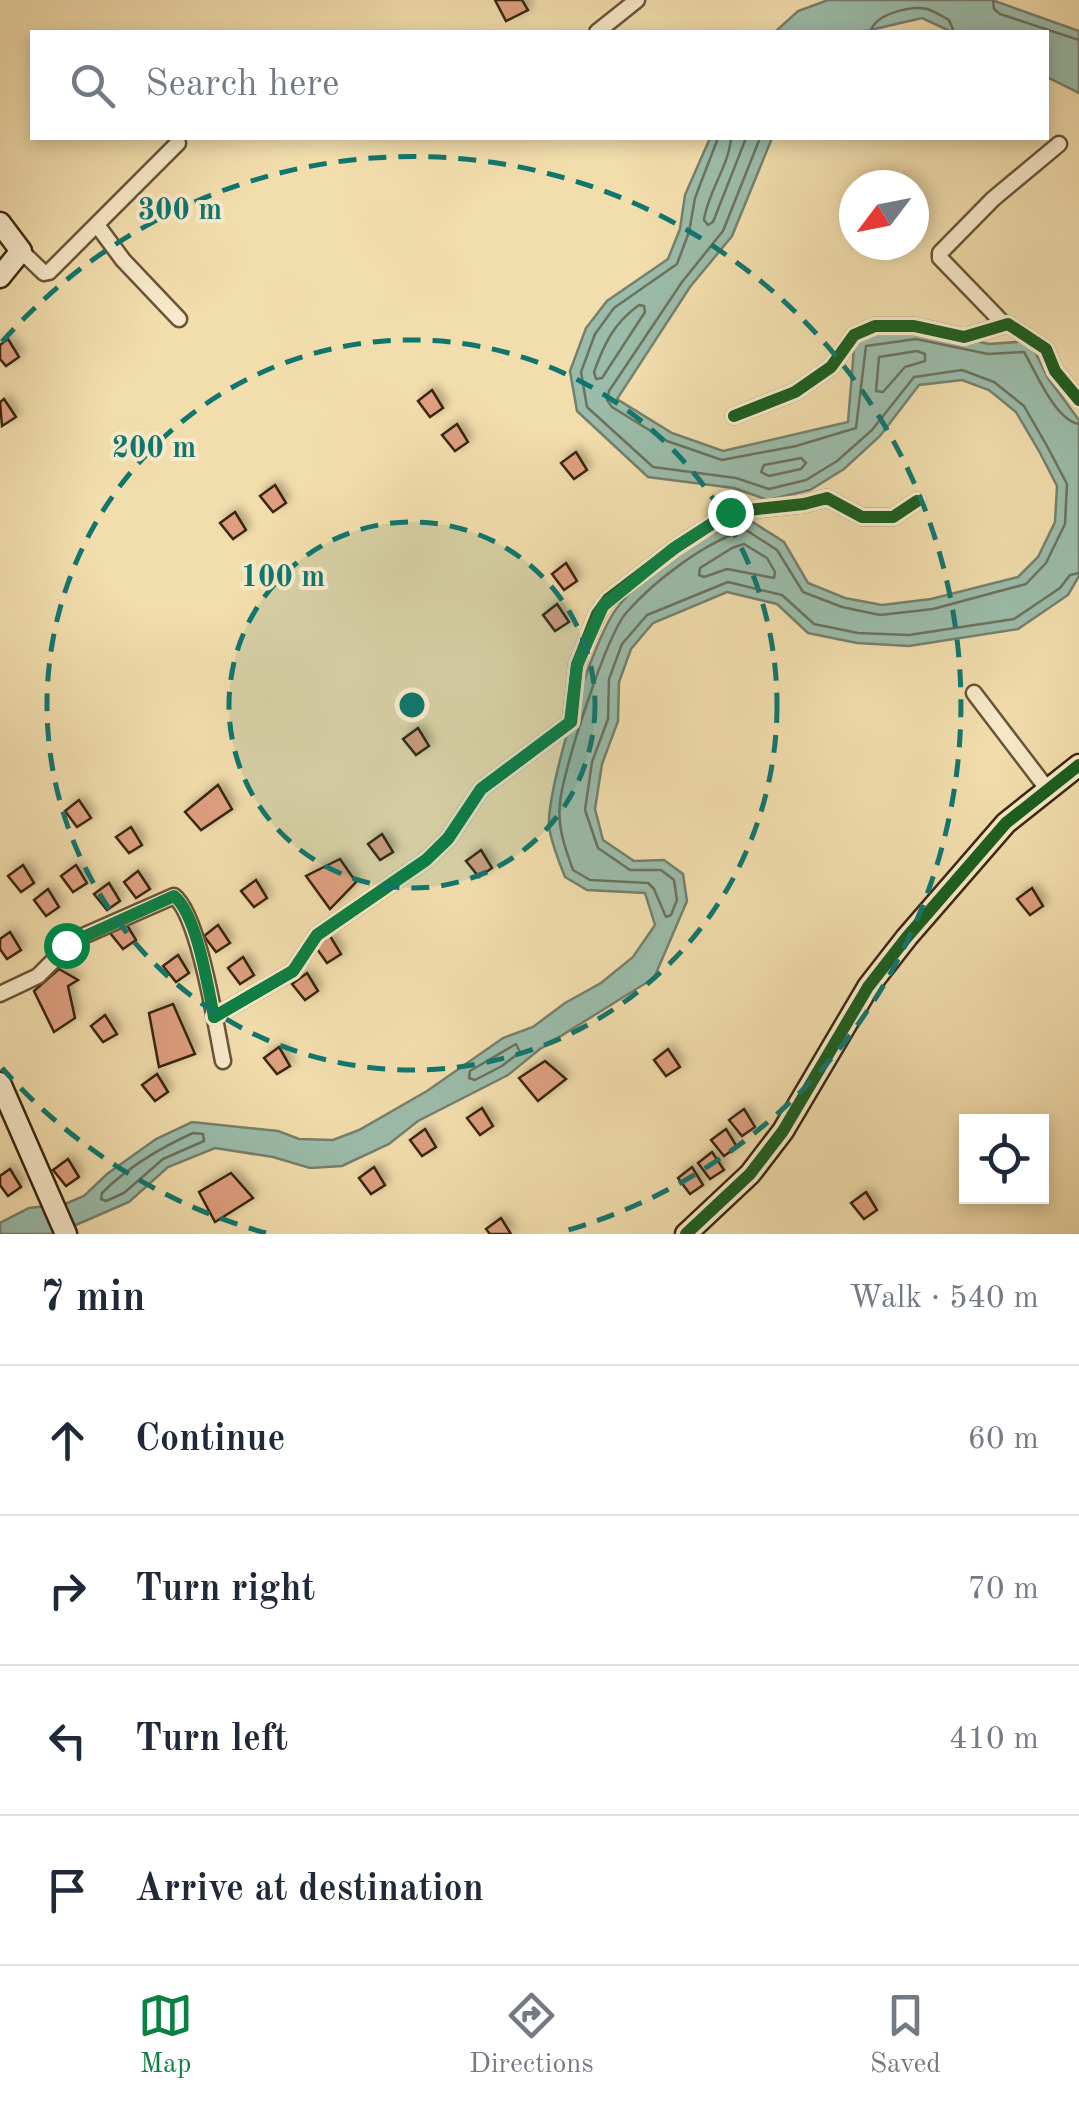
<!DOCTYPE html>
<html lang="en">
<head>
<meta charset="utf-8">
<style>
	:root { --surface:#fff; --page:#f2f2f3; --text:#1f2937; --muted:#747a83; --line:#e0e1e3; --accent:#0b8043 }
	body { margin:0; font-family:"Old Standard TT",serif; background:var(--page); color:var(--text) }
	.controls { position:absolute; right:30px; bottom:30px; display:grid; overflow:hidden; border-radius:0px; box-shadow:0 5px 15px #0003 }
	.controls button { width:90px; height:90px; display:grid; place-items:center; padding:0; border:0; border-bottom:2px solid var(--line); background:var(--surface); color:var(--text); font:50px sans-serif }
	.compass { position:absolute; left:839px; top:170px; width:90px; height:90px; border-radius:50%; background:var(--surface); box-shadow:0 5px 15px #0003; rotate:238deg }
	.stop { position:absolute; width:30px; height:30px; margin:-22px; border:8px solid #0b8043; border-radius:50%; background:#fff }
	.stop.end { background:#0b8043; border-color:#fff; box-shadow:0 2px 10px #0008 }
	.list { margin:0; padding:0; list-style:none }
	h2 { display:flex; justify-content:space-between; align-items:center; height:130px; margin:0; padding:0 40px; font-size:42px }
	h2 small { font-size:32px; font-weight:400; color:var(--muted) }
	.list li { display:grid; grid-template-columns:65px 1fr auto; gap:30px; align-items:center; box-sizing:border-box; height:150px; padding:0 40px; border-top:2px solid var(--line) }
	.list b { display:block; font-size:38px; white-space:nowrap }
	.list em { font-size:32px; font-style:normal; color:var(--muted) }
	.icon { flex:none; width:55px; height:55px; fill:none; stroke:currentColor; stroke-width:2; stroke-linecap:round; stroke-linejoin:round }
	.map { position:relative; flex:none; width:1079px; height:1234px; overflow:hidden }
	.search { position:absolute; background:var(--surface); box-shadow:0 5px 15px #0003; left:30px; right:30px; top:30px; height:110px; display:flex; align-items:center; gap:25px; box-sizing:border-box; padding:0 35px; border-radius:0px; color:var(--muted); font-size:38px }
	.sheet { height:730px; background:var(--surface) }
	nav { display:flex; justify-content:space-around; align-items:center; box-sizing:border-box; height:140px; border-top:2px solid var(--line); background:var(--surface); font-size:28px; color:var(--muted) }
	nav a { display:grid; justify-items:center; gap:5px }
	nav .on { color:var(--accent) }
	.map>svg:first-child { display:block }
</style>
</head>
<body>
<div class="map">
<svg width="1079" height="1234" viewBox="0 0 1079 1234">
	<defs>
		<filter id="shadow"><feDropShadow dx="4.5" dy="-4.5" stdDeviation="5" flood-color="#0004"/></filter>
	</defs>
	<rect width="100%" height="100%" fill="#f2ddac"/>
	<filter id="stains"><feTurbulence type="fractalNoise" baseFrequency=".002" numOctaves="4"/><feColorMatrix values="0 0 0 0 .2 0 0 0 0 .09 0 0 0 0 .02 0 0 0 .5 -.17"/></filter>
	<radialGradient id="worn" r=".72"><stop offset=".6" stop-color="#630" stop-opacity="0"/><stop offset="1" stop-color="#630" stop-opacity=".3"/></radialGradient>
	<g fill="#9bbcaa" stroke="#75806d" stroke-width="2.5">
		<path d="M828,0H992L1079,31V93L1047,77L1046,32H952L922,18L862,32H775L798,11Z"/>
		<path d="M710,138H772L732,236L690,287L617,399L672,433L723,451L848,422L855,336L916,328L989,344L1030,341L1048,378L1079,420V576L1068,595L1018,629L909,646L857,643L808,633L777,604L727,592L653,623L631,649L619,682L618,721L602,764L595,809L603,840L634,861L664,860L683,874L687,901L654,978L540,1049L508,1075L418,1121L389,1144L342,1166L310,1168L273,1157L215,1148L168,1167L129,1202L55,1234H0V1223L29,1208L65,1204L84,1196L107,1174L156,1139L192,1122L278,1131L299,1139L333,1140L359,1130L427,1091L503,1038L533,1027L565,1003L601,983L633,957L655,925L645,893L587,890L565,877C559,861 551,843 549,826C547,787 592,640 617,608C647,569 701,534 748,519L784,542L808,583L845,598L882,605L931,599L1018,577L1038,557L1055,522L1057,486L1039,451L1016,412L989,390L962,380L919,385L880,436L844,469L810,490L768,500L734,488L648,477L577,411L570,371L586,328L607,301L668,259L680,229L685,195Z"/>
	</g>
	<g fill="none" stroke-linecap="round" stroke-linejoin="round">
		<g stroke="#6b725e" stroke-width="2.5">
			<path d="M993,0L994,9L1000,14L1079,40"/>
			<path d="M871,32C873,15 910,5 927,9C934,11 943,17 949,20L954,32"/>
			<path d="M718,138L695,198L689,232L677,264L614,308L595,334L581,372L587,407L653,467L736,478L769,489L806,480L837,461L872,430L914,377L962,370L994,382L1024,406L1047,446L1067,484L1065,524L1046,563L1026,584L933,609L880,615L842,607L803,592L777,550L746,530C706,541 654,581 626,613C606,637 563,769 560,803C557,826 565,848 573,870L590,880L648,883L654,889L666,917L671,915L677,900L674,880L661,870H630L598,848L585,810L592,762L608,719L609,679L622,644L647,615L728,582L782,595L814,624L858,633L909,635L1014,619L1060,588L1070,575L1079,573"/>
			<path d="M731,138C729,166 708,191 704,220L708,225L713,222L746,138"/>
			<path d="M760,138L723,231L682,282L609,391L607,400L612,407L667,441L722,460L796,446L856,428L866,346L916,339L988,354L1024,352C1036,372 1055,420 1079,424"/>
			<path d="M639,305L644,306L645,312L602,378L596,379L594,372C604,344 614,323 639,305Z"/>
			<path d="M917,351L925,354V361L905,367L883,392L876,391L879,357Z"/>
			<path d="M801,458L806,463L801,469L769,476L761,472L764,465Z"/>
			<path d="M744,544L767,558L775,572L774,578L727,569L704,577L699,575L700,568L732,548Z"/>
			<path d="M516,1044L520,1052L502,1066L475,1080L469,1078L470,1071Z"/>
			<path d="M193,1133L203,1134L204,1141L163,1159L124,1193L106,1201L101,1199L102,1193C128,1167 160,1148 193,1133Z"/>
		</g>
	</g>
	<g fill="#dd9f7f" stroke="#3b2711" stroke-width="2.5" filter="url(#shadow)">
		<path d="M495,0H522L528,10L506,21Z"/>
		<path d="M8,339L19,357L6,366L0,359V345Z"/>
		<path d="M432,390L443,408L430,417L418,401Z"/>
		<path d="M4,399L16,417L2,426L0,402Z"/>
		<path d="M457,424L468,442L455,451L442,435Z"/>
		<path d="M576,452L587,470L574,479L561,463Z"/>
		<path d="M275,485L286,503L273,512L260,496Z"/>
		<path d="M235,512L246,530L233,539L220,523Z"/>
		<path d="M566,563L577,581L564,590L552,574Z"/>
		<path d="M557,604L569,622L555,631L543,615Z"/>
		<path d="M418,728L429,746L416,755L403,739Z"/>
		<path d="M218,785L232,809L201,830L185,812Z"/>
		<path d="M79,800L91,818L77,827L65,811Z"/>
		<path d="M131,827L142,845L129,853L116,837Z"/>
		<path d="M382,834L393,852L380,860L368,844Z"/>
		<path d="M481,850L492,868L479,877L466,861Z"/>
		<path d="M340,859L356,882L330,909L306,876Z"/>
		<path d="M23,865L34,883L21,892L8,876Z"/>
		<path d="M76,865L87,883L73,892L61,876Z"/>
		<path d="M138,871L150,889L136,898L124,882Z"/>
		<path d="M256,880L267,898L254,907L241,891Z"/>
		<path d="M109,883L120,901L107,910L94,894Z"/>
		<path d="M1032,888L1043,906L1030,915L1017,899Z"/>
		<path d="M48,889L59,907L46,916L34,900Z"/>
		<path d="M125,922L136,940L123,949L110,933Z"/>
		<path d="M218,925L230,943L216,952L204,936Z"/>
		<path d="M10,932L21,950L7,959L0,949V939Z"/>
		<path d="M330,936L341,954L327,963L315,946Z"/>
		<path d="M178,955L189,973L176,982L163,966Z"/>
		<path d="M243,957L254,975L240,984L228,968Z"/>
		<path d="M59,969L78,980L68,986L75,1018L54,1032L34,991Z"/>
		<path d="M307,973L318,991L305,1000L292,984Z"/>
		<path d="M173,1004L195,1054L159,1067L149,1013Z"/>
		<path d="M105,1015L117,1034L103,1042L91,1026Z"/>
		<path d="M279,1047L290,1066L277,1074L264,1058Z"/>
		<path d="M668,1049L680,1067L666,1076L654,1060Z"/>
		<path d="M545,1061L566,1079L538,1101L519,1078Z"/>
		<path d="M157,1074L168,1092L155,1101L142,1085Z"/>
		<path d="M482,1108L493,1126L480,1135L467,1118Z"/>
		<path d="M744,1109L755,1127L742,1136L729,1120Z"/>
		<path d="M425,1129L436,1147L422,1156L410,1140Z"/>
		<path d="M726,1129L737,1147L724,1156L711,1140Z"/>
		<path d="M712,1152L724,1170L710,1179L698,1163Z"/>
		<path d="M68,1159L79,1177L66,1186L53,1170Z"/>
		<path d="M374,1167L385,1185L371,1194L359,1178Z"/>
		<path d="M692,1167L703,1185L690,1194L678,1178Z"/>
		<path d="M10,1169L21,1187L8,1196L0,1185V1176Z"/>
		<path d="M231,1173L253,1198L215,1222L199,1192Z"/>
		<path d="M866,1192L877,1210L864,1219L851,1203Z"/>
		<path d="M501,1218L511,1234H490L486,1229Z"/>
	</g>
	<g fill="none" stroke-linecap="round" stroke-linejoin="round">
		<g stroke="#695438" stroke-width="19">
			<g id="street">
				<path d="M597,32L637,0"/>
				<path d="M97,225L123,260L179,319"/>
				<path d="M21,251L44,273L49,272L178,143"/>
				<path d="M1003,323L940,258V253L993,199L1059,144"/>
				<path d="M734,416L795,392L831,367L854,335L875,326H914L964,337L1008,324L1046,349L1055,371L1079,400"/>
				<path d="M974,693L1048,790"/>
				<path d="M0,994L38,976L74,940L174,896C199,915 216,1027 223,1061"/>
				<path d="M214,1017L293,971L317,935L426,860L448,839L481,789L571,722L577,665L597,614L608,599L675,548L730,512L804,504L827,498L862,517H893L917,501"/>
			</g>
		</g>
		<g stroke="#3b2711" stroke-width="25">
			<g id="secondary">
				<path d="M0,223L21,251L0,277"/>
				<path d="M0,1083L66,1234"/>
				<path d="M686,1234L750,1174L783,1131L868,987L907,937L1006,823L1079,765"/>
			</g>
		</g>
		<use href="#street" stroke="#f7e9c9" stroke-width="14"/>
		<use href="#secondary" stroke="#f7e9c9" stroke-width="20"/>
		<g stroke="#f7e9c9" stroke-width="19">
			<g id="cycleway">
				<path d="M734,416L795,392L831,367L854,335L875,326H914L964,337L1008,324L1046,349L1055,371L1079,400"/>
				<path d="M214,1017L293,971L317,935L426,860L448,839L481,789L571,722L577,665L597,614L608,599L675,548L730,512L804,504L827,498L862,517H893L917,501"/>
				<path d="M686,1234L750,1174L783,1131L868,987L907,937L1006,823L1079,765"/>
			</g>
		</g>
		<use href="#cycleway" stroke="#1b5e20" stroke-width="12"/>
	</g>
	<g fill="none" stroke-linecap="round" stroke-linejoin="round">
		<path stroke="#0b8043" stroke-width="12" d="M66,945L174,896C197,914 208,988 214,1017L293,971L317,935L426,860L448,838L481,789L570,722L577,665L603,606L674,548L730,512"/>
	</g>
	<circle cx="412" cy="705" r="183" fill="#0f766e" fill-opacity=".12"/>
	<g fill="none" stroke="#0f766e" stroke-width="5" stroke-dasharray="18 12">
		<circle cx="412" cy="705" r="183"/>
		<circle cx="412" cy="705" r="365"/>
		<path d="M266 1233A548 548 0 0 1 2 1068M2 342A548 548 0 1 1 558 1233"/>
	</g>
	<circle cx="412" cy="705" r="15" fill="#0f766e" stroke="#f7e9c9" stroke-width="5"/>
	<g font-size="30" text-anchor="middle" font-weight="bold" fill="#0f766e" stroke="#f7e9c9" stroke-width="8" stroke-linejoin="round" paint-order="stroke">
		<text x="180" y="219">300 m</text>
		<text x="154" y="457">200 m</text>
		<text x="283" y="586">100 m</text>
	</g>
	<rect width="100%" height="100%" filter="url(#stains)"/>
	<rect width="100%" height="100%" fill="url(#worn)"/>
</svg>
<div class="controls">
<button><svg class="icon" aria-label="locate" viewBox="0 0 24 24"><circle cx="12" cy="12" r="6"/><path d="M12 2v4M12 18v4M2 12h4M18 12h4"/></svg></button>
</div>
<svg class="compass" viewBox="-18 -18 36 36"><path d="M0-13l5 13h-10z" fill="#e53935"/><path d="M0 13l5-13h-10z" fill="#747a83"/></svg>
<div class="stop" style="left:66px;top:945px"></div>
<div class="stop end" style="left:730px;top:512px"></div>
<div class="search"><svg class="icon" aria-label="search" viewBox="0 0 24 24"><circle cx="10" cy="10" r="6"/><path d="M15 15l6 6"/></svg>Search here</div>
</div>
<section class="sheet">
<h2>7 min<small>Walk · 540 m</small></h2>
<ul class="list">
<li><svg class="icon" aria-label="ahead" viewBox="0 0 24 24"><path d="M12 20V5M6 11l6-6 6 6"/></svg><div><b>Continue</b></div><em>60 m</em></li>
<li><svg class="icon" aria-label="right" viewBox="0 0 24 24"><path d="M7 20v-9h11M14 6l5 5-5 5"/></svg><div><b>Turn right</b></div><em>70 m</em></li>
<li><svg class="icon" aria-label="left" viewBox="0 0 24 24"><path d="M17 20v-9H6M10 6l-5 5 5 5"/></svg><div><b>Turn left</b></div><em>410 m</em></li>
<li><svg class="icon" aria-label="arrive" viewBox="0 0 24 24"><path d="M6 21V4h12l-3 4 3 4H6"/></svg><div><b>Arrive at destination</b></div></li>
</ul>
</section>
<nav>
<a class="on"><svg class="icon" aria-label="map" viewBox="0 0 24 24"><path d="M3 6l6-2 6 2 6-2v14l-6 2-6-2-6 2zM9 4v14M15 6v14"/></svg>Map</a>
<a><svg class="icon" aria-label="directions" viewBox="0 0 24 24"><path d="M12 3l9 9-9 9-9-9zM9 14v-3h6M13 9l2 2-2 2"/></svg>Directions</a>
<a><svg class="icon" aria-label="saved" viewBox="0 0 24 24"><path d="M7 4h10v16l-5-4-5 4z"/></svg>Saved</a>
</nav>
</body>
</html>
